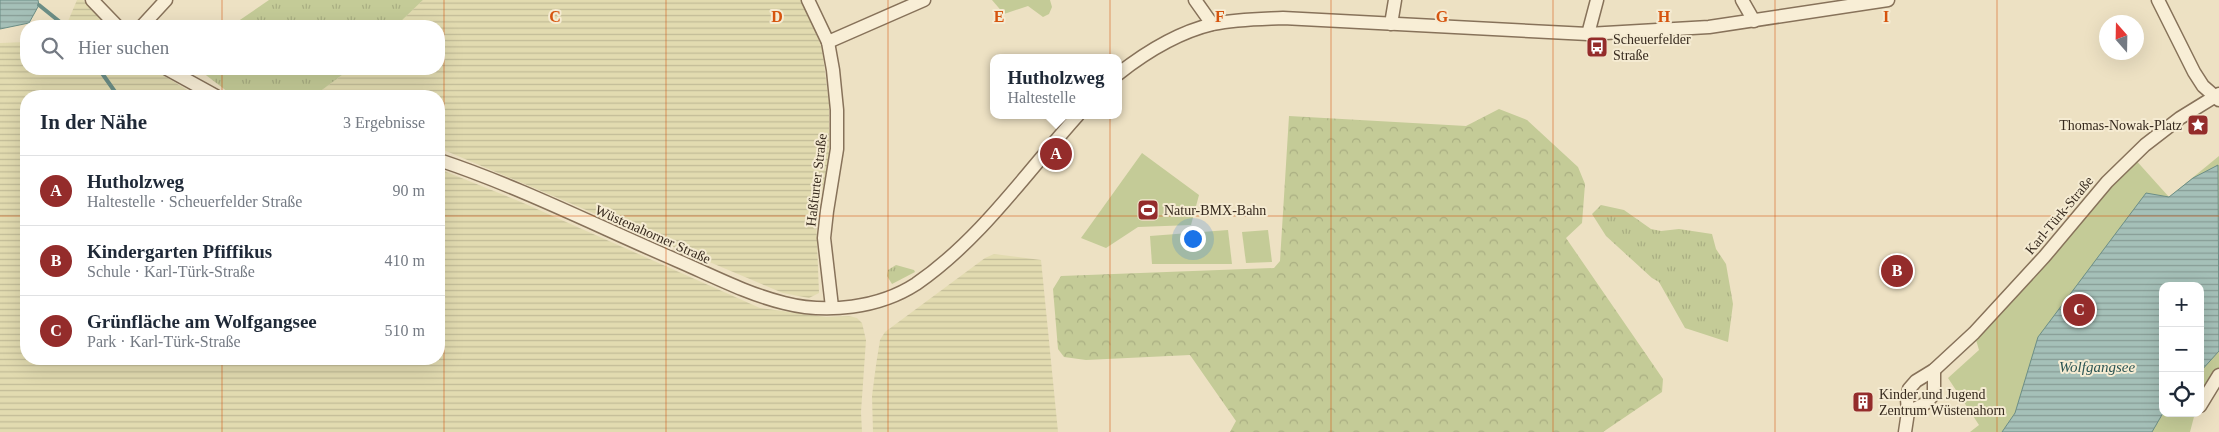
<!DOCTYPE html>
<html lang="de">
<head>
<meta charset="utf-8">
<style>
	:root { --surface:#fff; --page:#f2f2f3; --text:#1f2937; --muted:#747a83; --line:#e0e1e3; --accent:#942c2b }
	body { margin:0; font-family:Georgia,serif; background:var(--page); color:var(--text) }
	.controls { position:absolute; right:15px; bottom:15px; display:grid; overflow:hidden; border-radius:10px; box-shadow:0 5px 20px #0002 }
	.controls button { width:45px; height:45px; display:grid; place-items:center; padding:0; border:0; border-bottom:1px solid var(--line); background:var(--surface); color:var(--text); font:25px sans-serif }
	.compass { position:absolute; left:2099px; top:15px; width:45px; height:45px; border-radius:50%; background:var(--surface); box-shadow:0 5px 20px #0002; rotate:340deg }
	.you { position:absolute; left:1192px; top:238px; width:18px; height:18px; margin:-12px; border:4px solid #fff; border-radius:50%; background:#1a73e8; box-shadow:0 0 0 8px #1a73e833 }
	.badge { display:grid; place-items:center; width:32px; height:32px; border-radius:50%; background:var(--accent); color:#fff; font-size:16px; font-weight:700 }
	.pin { position:absolute; translate:-50% -50%; border:2px solid #fff; box-shadow:0 1px 5px #0006 }
	.popup { position:absolute; left:990px; top:54px; width:132px; height:65px; box-sizing:border-box; display:grid; place-content:center; border-radius:10px; background:var(--surface); filter:drop-shadow(0 1px 4px #0005); font-size:16px; white-space:nowrap; color:var(--muted) }
	.popup b { font-size:19px; color:var(--text) }
	.popup::after { content:''; position:absolute; left:50%; top:100%; margin-left:-10px; border:10px solid transparent; border-top-color:var(--surface) }
	.list { margin:0; padding:0; list-style:none }
	h2 { display:flex; justify-content:space-between; align-items:center; height:65px; margin:0; padding:0 20px; font-size:21px }
	h2 small { font-size:16px; font-weight:400; color:var(--muted) }
	.list li { display:grid; grid-template-columns:32px 1fr auto; gap:15px; align-items:center; box-sizing:border-box; height:70px; padding:0 20px; border-top:1px solid var(--line) }
	.list b { display:block; font-size:19px; white-space:nowrap }
	.list p { margin:0; font-size:16px; white-space:nowrap; color:var(--muted) }
	.list em { font-size:16px; font-style:normal; color:var(--muted) }
	.icon { flex:none; width:28px; height:28px; fill:none; stroke:currentColor; stroke-width:2; stroke-linecap:round; stroke-linejoin:round }
	.map { position:relative; flex:none; width:2219px; height:432px; overflow:hidden }
	.search { position:absolute; background:var(--surface); box-shadow:0 5px 20px #0002; left:20px; top:20px; width:425px; height:55px; display:flex; align-items:center; gap:12px; box-sizing:border-box; padding:0 18px; border-radius:20px; color:var(--muted); font-size:19px }
	.panel { position:absolute; background:var(--surface); box-shadow:0 5px 20px #0002; left:20px; top:90px; width:425px; height:275px; border-radius:20px }
	.map>svg:first-child { display:block }
</style>
</head>
<body>
<div class="map">
<svg width="2219" height="432" viewBox="0 0 2219 432">
	<defs>
		<pattern id="farmland-rules" width="6" height="5" patternUnits="userSpaceOnUse" patternTransform="scale(1.25)"><rect width="6" height="5" fill="#e2dbb0"/><path d="M0 2.5h6" fill="none" stroke="#c2bc97"/></pattern>
		<pattern id="grass-tufts" width="24" height="20" patternUnits="userSpaceOnUse" patternTransform="scale(1.25)"><rect width="24" height="20" fill="#c4cb97"/><path d="M3 7l-1-3M5 7V3M7 7l1-3M15 17l-1-3M17 17v-4M19 17l1-3" fill="none" stroke="#a9ae82"/></pattern>
		<pattern id="forest-crowns" width="20" height="18" patternUnits="userSpaceOnUse" patternTransform="scale(1.25)"><rect width="20" height="18" fill="#c4cb97"/><path d="M2 6a3 3 0 1 1 6 0M12 15a3 3 0 1 1 6 0" fill="none" stroke="#a9ae82"/></pattern>
		<pattern id="water-rules" width="6" height="5" patternUnits="userSpaceOnUse" patternTransform="scale(1.25)"><rect width="6" height="5" fill="#a5c0b8"/><path d="M0 2.5h6" fill="none" stroke="#879c95"/></pattern>
	</defs>
	<rect width="100%" height="100%" fill="#ede1c3"/>
	<g fill="url(#farmland-rules)">
		<path d="M77,0H83L109,26H66Z"/>
		<path d="M423,0H802L810,15L822,49L829,103V161L816,216L819,293L809,298L783,293L439,148V96H314L350,69H439V26H396Z"/>
		<path d="M26,42V69H153L197,96H26V359H439V169L521,202L760,308L826,317L849,316L857,318L862,323L866,340L861,412L862,432H0V43Z"/>
		<path d="M994,254L1041,260L1058,432H873L872,396L876,365L880,340L885,332L985,258Z"/>
	</g>
	<g fill="url(#grass-tufts)">
		<path d="M269,0H423L396,26H231Z"/>
		<path d="M198,69H350L314,96H241L228,92Z"/>
		<path d="M1601,205L1624,210L1651,229L1661,231L1679,229L1712,234L1716,249L1726,264L1733,304L1728,342L1685,328L1659,282L1652,278L1606,236L1592,214Z"/>
		<path d="M896,265L914,270L915,272L892,284L887,276L888,270Z"/>
	</g>
	<path fill="url(#forest-crowns)" d="M1499,109L1527,120L1578,167L1585,184L1582,223L1566,238L1663,379L1662,392L1603,432H1230L1236,421L1190,355L1086,360L1064,357L1058,349L1053,289L1061,276L1274,268L1280,261L1289,116L1466,126Z"/>
	<g fill="#c4cb97">
		<path d="M992,0H1050L1052,7L1049,14L1043,17L1028,6L1004,14Z"/>
		<path d="M1142,153L1199,195L1191,225L1138,227L1106,248L1081,238Z"/>
		<path d="M2219,156V368L2200,393V286H2163V413H2195L2190,432H1970L1979,425L1948,378L1979,350L1974,333L2133,157L2169,197Z"/>
		<path d="M1228,230L1232,264H1152L1150,236Z"/>
		<path d="M1268,230L1272,262L1246,263L1242,232Z"/>
	</g>
	<g fill="url(#water-rules)" stroke="#6c8e86">
		<path d="M0,0H38L39,5L29,23L0,29Z"/>
		<path d="M2218,165L2219,351L2200,372V286H2163V413L2152,432H2002L2015,413L2038,337L2146,193L2169,197L2193,178Z"/>
	</g>
	<g fill="none" stroke-linecap="round" stroke-linejoin="round">
		<g stroke="#6c8e86" stroke-width="4">
			<path d="M39,5L65,26"/>
			<path d="M99,69L118,96"/>
		</g>
		<g stroke="#87725a" stroke-width="15">
			<g id="street">
				<path d="M92,0L117,26"/>
				<path d="M808,0L828,42L833,70L837,110V149L827,211L824,238L832,307"/>
				<path d="M1195,0L1212,24"/>
				<path d="M1742,0L1754,21"/>
				<path d="M2158,0L2194,72L2203,86L2219,100"/>
				<path d="M1391,24L1395,0"/>
				<path d="M142,26L166,0"/>
				<path d="M1588,34L1597,0"/>
				<path d="M828,42L924,0"/>
				<path d="M167,69L216,96"/>
				<path d="M1118,74C1146,52 1179,32 1213,24C1236,19 1260,19 1283,18L1588,34L1709,27L1888,0"/>
				<path d="M439,160C520,187 597,226 676,260C711,275 747,294 784,303C827,314 879,308 916,284C980,240 1026,173 1078,115"/>
				<path d="M2200,406L2219,375"/>
				<path d="M1908,412L1926,403L1934,394V370"/>
				<path d="M1905,432L1908,412L1907,399L1909,389L1916,381L1934,370L1974,333L2044,257L2107,182L2145,145L2180,118L2219,94"/>
			</g>
		</g>
		<use href="#street" stroke="#f8eed6" stroke-width="12"/>
	</g>
	<path fill="none" stroke="#d6540e" stroke-width="1" stroke-opacity="0.55" d="M222,0V26M444,0V432M666,0V432M888,0V432M1110,0V432M1331,0V432M1553,0V432M1775,0V432M1997,0V432M222,69V96M0,216H26M439,216H2219M222,359V432"/>
	<defs>
		<g id="bus-square" transform="scale(1.125)"><rect x="-9" y="-9" width="18" height="18" rx="4" fill="#942c2b" stroke="#f5ebd2"/><path d="M-5-6H5V4H4V6H2V4H-2V6H-4V4H-5ZM-3.5-4V0h7V-4ZM-3.5 1.2v1.5H-2V1.2ZM2 1.2v1.5H3.5V1.2Z" fill="#fff"/></g>
		<g id="sight-square" transform="scale(1.125)"><rect x="-9" y="-9" width="18" height="18" rx="4" fill="#942c2b" stroke="#f5ebd2"/><path d="M0-6L1.8-2.2L6-1.7L2.9 1.2L3.7 5.4L0 3.3L-3.7 5.4L-2.9 1.2L-6-1.7L-1.8-2.2Z" fill="#fff"/></g>
		<g id="stadium-square" transform="scale(1.125)"><rect x="-9" y="-9" width="18" height="18" rx="4" fill="#942c2b" stroke="#f5ebd2"/><path d="M0-5a6.5 5 0 1 0 0 10a6.5 5 0 1 0 0-10ZM-3.5-1.8h7v3.6h-7Z" fill="#fff"/></g>
		<g id="building-square" transform="scale(1.125)"><rect x="-9" y="-9" width="18" height="18" rx="4" fill="#942c2b" stroke="#f5ebd2"/><path d="M-4-6H4V6H1V3H-1V6H-4ZM-2.5-4.3h1.7v1.8h-1.7ZM.8-4.3h1.7v1.8H.8ZM-2.5-1h1.7V.8h-1.7ZM.8-1h1.7V.8H.8Z" fill="#fff"/></g>
	</defs>
	<g fill-rule="evenodd">
		<use href="#bus-square" x="1597" y="47"/>
		<use href="#sight-square" x="2198" y="125"/>
		<use href="#stadium-square" x="1148" y="210"/>
		<use href="#building-square" x="1863" y="402"/>
	</g>
	<g text-anchor="middle" stroke-width="4" stroke-linejoin="round" paint-order="stroke">
		<g font-size="14" fill="#372a1e" stroke="#f5ebd2" text-anchor="start">
			<text x="1613" y="44">Scheuerfelder<tspan x="1613" dy="16">Straße</tspan></text>
			<text x="2182" y="130" text-anchor="end">Thomas-Nowak-Platz</text>
			<text x="1164" y="215">Natur-BMX-Bahn</text>
			<text x="1879" y="399">Kinder und Jugend<tspan x="1879" dy="16">Zentrum Wüstenahorn</tspan></text>
		</g>
		<g font-size="14" fill="#372a1e" stroke="#f5ebd2">
			<text transform="translate(816 180) rotate(-83)" y="5">Haßfurter Straße</text>
			<text transform="translate(2059 215) rotate(-50)" y="5">Karl-Türk-Straße</text>
			<text transform="translate(653 234) rotate(24)" y="5">Wüstenahorner Straße</text>
		</g>
		<g font-size="15" font-style="italic" fill="#2d5654" stroke="#f5ebd2">
			<text x="2097" y="372">Wolfgangsee</text>
		</g>
	</g>
	<g font-size="16" text-anchor="middle" font-weight="bold" fill="#d6540e" stroke="#f5ebd2" stroke-width="4" stroke-linejoin="round" paint-order="stroke">
		<text x="555" y="22">C</text>
		<text x="777" y="22">D</text>
		<text x="999" y="22">E</text>
		<text x="1220" y="22">F</text>
		<text x="1442" y="22">G</text>
		<text x="1664" y="22">H</text>
		<text x="1886" y="22">I</text>
	</g>
</svg>
<div class="controls">
<button>+</button>
<button>−</button>
<button><svg class="icon" aria-label="locate" viewBox="0 0 24 24"><circle cx="12" cy="12" r="6"/><path d="M12 2v4M12 18v4M2 12h4M18 12h4"/></svg></button>
</div>
<svg class="compass" viewBox="-18 -18 36 36"><path d="M0-13l5 13h-10z" fill="#e53935"/><path d="M0 13l5-13h-10z" fill="#747a83"/></svg>
<div class="you"></div>
<div class="pin badge" style="left:1056px;top:154px">A</div>
<div class="popup"><b>Hutholzweg</b>Haltestelle</div>
<div class="pin badge" style="left:1897px;top:271px">B</div>
<div class="pin badge" style="left:2079px;top:310px">C</div>
<div class="search"><svg class="icon" aria-label="search" viewBox="0 0 24 24"><circle cx="10" cy="10" r="6"/><path d="M15 15l6 6"/></svg>Hier suchen</div>
<section class="panel">
<h2>In der Nähe<small>3 Ergebnisse</small></h2>
<ul class="list">
<li><span class="badge">A</span><div><b>Hutholzweg</b><p>Haltestelle · Scheuerfelder Straße</p></div><em>90 m</em></li>
<li><span class="badge">B</span><div><b>Kindergarten Pfiffikus</b><p>Schule · Karl-Türk-Straße</p></div><em>410 m</em></li>
<li><span class="badge">C</span><div><b>Grünfläche am Wolfgangsee</b><p>Park · Karl-Türk-Straße</p></div><em>510 m</em></li>
</ul>
</section>
</div>
</body>
</html>
